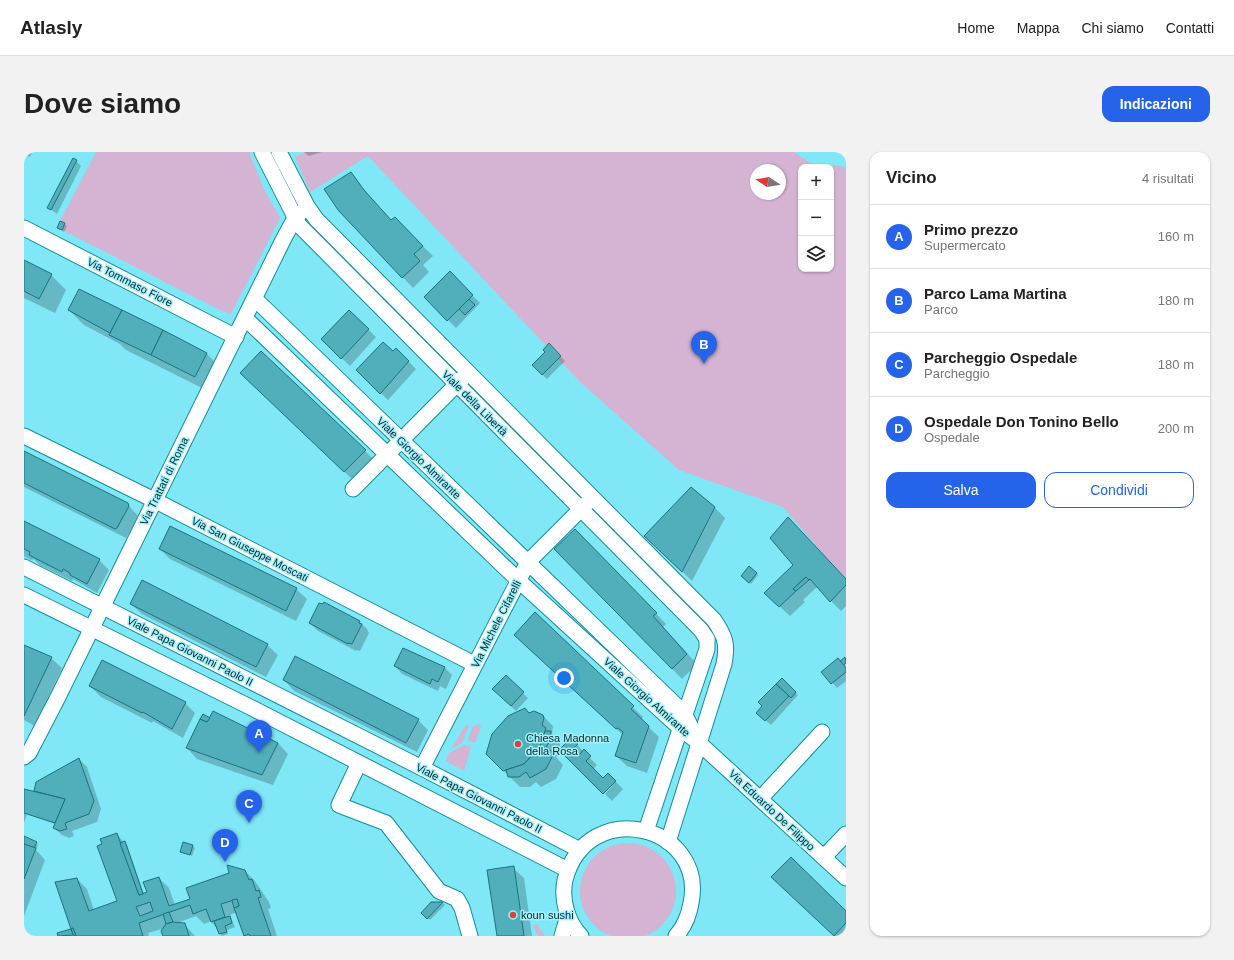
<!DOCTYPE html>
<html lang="it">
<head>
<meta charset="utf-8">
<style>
	:root { --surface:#fff; --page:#f2f2f2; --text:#222; --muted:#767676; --line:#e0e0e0; --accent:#2563eb }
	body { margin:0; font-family:Helvetica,sans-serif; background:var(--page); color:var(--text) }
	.controls { position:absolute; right:12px; top:12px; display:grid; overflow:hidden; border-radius:8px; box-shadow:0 1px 3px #0004 }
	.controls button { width:36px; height:36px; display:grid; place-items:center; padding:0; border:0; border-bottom:1px solid var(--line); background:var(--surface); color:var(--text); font:20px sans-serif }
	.compass { position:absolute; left:726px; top:12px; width:36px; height:36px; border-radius:50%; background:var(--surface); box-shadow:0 1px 3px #0004; rotate:282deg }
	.you { position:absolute; left:540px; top:526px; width:14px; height:14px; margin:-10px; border:3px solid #fff; border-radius:50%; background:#1a73e8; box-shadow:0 0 0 6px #1a73e833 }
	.badge { display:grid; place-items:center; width:26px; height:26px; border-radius:50%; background:var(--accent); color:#fff; font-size:13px; font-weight:700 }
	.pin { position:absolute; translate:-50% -33px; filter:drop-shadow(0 1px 2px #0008) }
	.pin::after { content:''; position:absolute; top:21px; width:14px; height:12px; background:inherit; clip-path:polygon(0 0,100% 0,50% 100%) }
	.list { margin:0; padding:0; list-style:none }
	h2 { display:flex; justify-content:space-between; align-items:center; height:52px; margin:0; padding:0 16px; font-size:17px }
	h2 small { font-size:13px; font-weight:400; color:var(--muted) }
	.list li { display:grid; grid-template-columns:26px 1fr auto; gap:12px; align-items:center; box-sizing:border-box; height:64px; padding:0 16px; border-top:1px solid var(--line) }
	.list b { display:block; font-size:15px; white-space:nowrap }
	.list p { margin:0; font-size:13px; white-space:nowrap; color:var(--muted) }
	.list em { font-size:13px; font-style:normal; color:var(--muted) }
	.actions { display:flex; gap:8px; padding:12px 16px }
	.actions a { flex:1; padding:9px 0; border:1px solid var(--accent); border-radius:12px; text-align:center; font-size:14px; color:var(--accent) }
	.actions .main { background:var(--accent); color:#fff }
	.icon { flex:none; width:22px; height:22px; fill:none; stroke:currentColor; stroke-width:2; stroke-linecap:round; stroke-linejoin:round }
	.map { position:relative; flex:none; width:822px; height:784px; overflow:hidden; border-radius:12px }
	header { display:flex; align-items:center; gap:24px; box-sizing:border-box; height:56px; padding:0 20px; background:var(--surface); border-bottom:1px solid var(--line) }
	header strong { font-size:19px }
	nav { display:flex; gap:22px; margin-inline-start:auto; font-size:14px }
	.intro { display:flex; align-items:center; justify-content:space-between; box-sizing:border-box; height:96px; padding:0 24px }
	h1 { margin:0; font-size:28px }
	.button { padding:10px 18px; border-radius:12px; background:var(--accent); color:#fff; font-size:14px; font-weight:700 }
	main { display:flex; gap:24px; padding:0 24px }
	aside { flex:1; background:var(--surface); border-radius:12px; box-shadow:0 1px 3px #0004 }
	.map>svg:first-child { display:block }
</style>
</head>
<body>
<header>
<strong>Atlasly</strong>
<nav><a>Home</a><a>Mappa</a><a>Chi siamo</a><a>Contatti</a></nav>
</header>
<div class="intro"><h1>Dove siamo</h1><a class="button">Indicazioni</a></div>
<main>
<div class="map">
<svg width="822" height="784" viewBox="0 0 822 784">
	<rect width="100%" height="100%" fill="#80e7f6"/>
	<g fill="#d4b3d3" fill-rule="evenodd">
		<path d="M72,0H225L240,37L256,66L207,162H204L38,78L41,71L36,69Z"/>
		<path d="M282,0H770L792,15H777V117H807V15L811,13L822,16V429L759,355L655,318L555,229L344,4L286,40L271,5ZM732,18H756V42H732Z"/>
		<path d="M456,572L457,574L451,591L444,588L449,574Z"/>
		<path d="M445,573L438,591L427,597L441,574Z"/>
		<path d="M440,593L447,595L440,619L422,609L425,601Z"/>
		<circle cx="604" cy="739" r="48"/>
		<path d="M513,772L521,784H514L509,773Z"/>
	</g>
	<g fill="#0003">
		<path d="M0,0H8L6,5L0,2Z"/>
		<path d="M280,0H298L285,4Z"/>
		<path d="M52,9L57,14L33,62L25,56Z"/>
		<path d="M327,22L367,69L371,67L409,104L399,113L405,120L389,136L314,57Z"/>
		<path d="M40,72L43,74L40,80L34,76Z"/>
		<path d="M0,109L27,123L42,138L31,161L0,146Z"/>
		<path d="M426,121L456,151L432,176L401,145Z"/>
		<path d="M55,138L182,201L198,217L186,240L102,198L96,192L60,173L45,158Z"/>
		<path d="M325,159L352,185L326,214L306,195Z"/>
		<path d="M525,193L541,209L523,227L509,213L523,200Z"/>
		<path d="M372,197L392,217L364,248L333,218L369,201Z"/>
		<path d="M228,231L341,299L351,309L331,330Z"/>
		<path d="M0,300L103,352L115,365L102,386L0,335Z"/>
		<path d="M690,355L701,366L668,429L622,384Z"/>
		<path d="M0,370L75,408L85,418L73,441L49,427L48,429L16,413L10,407L7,408L0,404Z"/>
		<path d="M551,378L642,472L639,475L673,512L658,527L532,397Z"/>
		<path d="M136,397L272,437L283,447L272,469L146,407Z"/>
		<path d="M770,414L822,427V454L817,459L793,435L779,448L781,450L766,464L741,441Z"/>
		<path d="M732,421L734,423L727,432L720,426Z"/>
		<path d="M107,452L243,493L254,503L242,525L118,462Z"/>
		<path d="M301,452L336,470L343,477L345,481L336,499L332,498V499L294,479L286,471Z"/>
		<path d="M511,462L619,565L617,568L635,585L623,621L603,614L592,604L599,583L502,493Z"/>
		<path d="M0,494L27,506L38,516L11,574L0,568Z"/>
		<path d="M821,506L822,529L813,536L799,520Z"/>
		<path d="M371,514L421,516L428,523L422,537L416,534L414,539L378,522Z"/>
		<path d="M482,525L504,546L492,559L474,542Z"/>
		<path d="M260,528L394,568L404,578L393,600L270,539Z"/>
		<path d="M758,528L774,543L747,573L733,561Z"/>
		<path d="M66,534L161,551L171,561L159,586L129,569L128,571L77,545Z"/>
		<path d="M505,562L518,563L529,574L528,582L536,591V598L547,587L573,613L569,617L579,627L584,622L599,637L588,649L581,642L589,633H587L537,599L532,605L539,613L532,627L517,635L512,630L506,635H496L473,612Z"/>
		<path d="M254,591L264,602L249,633L173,607L163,596Z"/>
		<path d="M55,607L63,615L77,657L73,670L48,679L50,684L45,686L38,683L30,676L31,672L3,662L0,671V638L14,641L12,639Z"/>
		<path d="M93,683L103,693L120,742L124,741L135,726L145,736L151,753L167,747L221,719L231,729L245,750L247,756L244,757L253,784H221L213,760L206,763L211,775L203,778L204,782L198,784L187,769L180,772L172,764L153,771L160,772L171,784H140L141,776L124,781L125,784H35V782L49,777L53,727L63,737L70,758L94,750L79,693Z"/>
		<path d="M0,685L14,693L12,698L21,708L0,764Z"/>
		<path d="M169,694L171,696L168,704L157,699Z"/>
		<path d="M489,716L500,726L508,784H474Z"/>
		<path d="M759,735L822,760V784H810Z"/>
		<path d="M408,751H419L421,753L406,768L398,761Z"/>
	</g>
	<g fill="#51afbc" stroke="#1d727c" fill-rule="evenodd">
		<path d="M49,6L53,8L27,58L23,56Z"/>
		<path d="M327,20L340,38L367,68L371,65L399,94L390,102L396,109L378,126L314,58L300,37Z"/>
		<path d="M36,69L41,71L38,78L33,76Z"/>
		<path d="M0,108L28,122L15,147L0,139Z"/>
		<path d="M426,119L449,143L423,169L400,145Z"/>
		<path d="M55,137L98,158L86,181L44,158Z"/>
		<path d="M445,147L451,153L441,163L435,157Z"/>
		<path d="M98,158L139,178L127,203L85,183Z"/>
		<path d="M325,158L345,177L317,207L297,187Z"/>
		<path d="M139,178L183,201L171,225L127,203Z"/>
		<path d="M359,190L369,199L372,196L385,209L356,242L332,218Z"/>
		<path d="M525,191L537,204L518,223L508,213L521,200L519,198Z"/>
		<path d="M237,199L342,298L320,320L216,221Z"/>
		<path d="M0,299L104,351L105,354L93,376L91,377L0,331Z"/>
		<path d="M667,335L691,355L658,420L620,384Z"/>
		<path d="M764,365L822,427V433L806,450L786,427L785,428L782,425L769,437L772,439L755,455L740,441L769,413L746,386Z"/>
		<path d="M0,369L76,407L63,432L46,423V421L39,417L38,420L5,403L6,400L0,397Z"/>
		<path d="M146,374L273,436L262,459L135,397Z"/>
		<path d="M551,377L633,461L629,464L663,502L648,517L530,397Z"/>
		<path d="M725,414L733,421L725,431L717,424Z"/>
		<path d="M782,425L785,428L772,439L769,437Z"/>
		<path d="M118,428L244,492L232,515L106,452Z"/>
		<path d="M300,450L336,469L335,471L338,472L328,492L324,491V492L285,471L295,451L299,452Z"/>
		<path d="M511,460L610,554L607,557L625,574L612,611L591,604L599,580L594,576L592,577L490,483Z"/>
		<path d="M0,493L28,505L0,564Z"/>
		<path d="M379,496L421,515L414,530L408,527L406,532L370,514Z"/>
		<path d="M271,504L395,567L382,591L259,528Z"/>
		<path d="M821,505L822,511L819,513L816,509Z"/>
		<path d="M814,506L822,516V520L807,532L797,520Z"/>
		<path d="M78,508L162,550L148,577L119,560L118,561L65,534Z"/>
		<path d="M482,523L500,540L487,554L468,537Z"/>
		<path d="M758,526L772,540L767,546L752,532Z"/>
		<path d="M752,532L765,544L741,569L732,561L738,554L734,550Z"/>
		<path d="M501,556L505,561L510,559L519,563L520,566L518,573L522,576L516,595L500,612L479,619L462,602L468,582L484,564Z"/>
		<path d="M189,559L254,591L238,623L162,596L176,567L183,570Z"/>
		<path d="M179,562L186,566L183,570L176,567Z"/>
		<path d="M521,579H527L526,589L522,595L530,601L522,617L506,626L502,620L495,625H484L482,618L500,612L516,595Z"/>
		<path d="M547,586L554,592L549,597L555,603L560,597L567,604L562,609L579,626L584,621L592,629L579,642L535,598Z"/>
		<path d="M55,606L70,649L65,662L41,671L43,677L36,679L29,676L41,647L10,639L12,630Z"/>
		<path d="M0,637L41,647L31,671L0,661Z"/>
		<path d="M93,681L115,743L123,740L119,730L135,725L145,754L166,747L162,736L205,721L203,713L221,718L225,728L228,727L232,739L235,738L237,745L234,746L247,784H226L225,782L220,784L210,756L215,754L213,747L197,752L201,765L187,770L182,757L169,762L166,753L115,771L119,784H52L49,776L47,777L31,730L53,726L65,759L93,749L73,694L78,692L76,687ZM126,750L129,759L116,764L112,755Z"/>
		<path d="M0,684L13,690L10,696L0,692Z"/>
		<path d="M101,689L119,742L115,743L96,691Z"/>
		<path d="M159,690L169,693L166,703L156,700Z"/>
		<path d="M0,692L12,696L0,727Z"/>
		<path d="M767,705L822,759V771L810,784L747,725Z"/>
		<path d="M490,714L500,784H473L463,718Z"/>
		<path d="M213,747L215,754L210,756L208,748Z"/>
		<path d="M407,750H419L403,767L397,761Z"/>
		<path d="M145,760L149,770L142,772L139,762Z"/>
		<path d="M206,764L208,771L201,774L203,780L195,782L190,769Z"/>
		<path d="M149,770L161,771L165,784H139L137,779L142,772Z"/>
		<path d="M49,776L52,784L49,783L47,777Z"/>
		<path d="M47,777L49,783L34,784L33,781Z"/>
	</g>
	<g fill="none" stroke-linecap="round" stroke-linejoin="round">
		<g stroke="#138d9b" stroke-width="17">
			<g id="street">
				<path d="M238,0L275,73L677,478L683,487"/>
				<path d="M255,0L283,54L292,67L690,468C701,484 704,492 700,512L644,690"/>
				<path d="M0,76L212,185"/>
				<path d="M231,147L660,561L673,587"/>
				<path d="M221,166L494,428L656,576L674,590L822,726"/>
				<path d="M0,284L130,348L450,512"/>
				<path d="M329,337L440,225"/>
				<path d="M0,415L398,616L556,698"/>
				<path d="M0,443L226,555L544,718"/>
				<path d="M0,605L5,601L33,547L259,88L271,66L276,61"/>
				<path d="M335,611L315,653L362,671L415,739L433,747L438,756L446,784"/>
				<path d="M398,616L504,410L563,351"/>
				<path d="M736,647L798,580"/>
				<path d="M622,679L683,497V487"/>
				<path d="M800,705L822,682"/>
				<path d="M538,784L544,764"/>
				<path d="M557,784C543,770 537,747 541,728C563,643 683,673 667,751C665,763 660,775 652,784"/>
			</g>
		</g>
		<use href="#street" stroke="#fff" stroke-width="15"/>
	</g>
	<g fill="#d3453c" stroke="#a2f1fc" stroke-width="1.5">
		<circle cx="494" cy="592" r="4"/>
		<circle cx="489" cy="763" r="4"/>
	</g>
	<g text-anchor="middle" stroke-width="3" stroke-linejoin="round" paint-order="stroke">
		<g font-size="11" fill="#06292d" stroke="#a2f1fc">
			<text transform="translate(106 130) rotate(27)" y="4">Via Tommaso Fiore</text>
			<text transform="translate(451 251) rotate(45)" y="4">Viale della Libertà</text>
			<text transform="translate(395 306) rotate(44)" y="4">Viale Giorgio Almirante</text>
			<text transform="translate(140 329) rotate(-64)" y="4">Via Trattati di Roma</text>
			<text transform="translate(226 397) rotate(27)" y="4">Via San Giuseppe Moscati</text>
			<text transform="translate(472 472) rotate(-63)" y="4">Via Michele Cifarelli</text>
			<text transform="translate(166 499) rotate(27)" y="4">Viale Papa Giovanni Paolo II</text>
			<text transform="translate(623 545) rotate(42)" y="4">Viale Giorgio Almirante</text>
			<text transform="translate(455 646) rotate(27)" y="4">Viale Papa Giovanni Paolo II</text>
			<text transform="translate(748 658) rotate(43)" y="4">Via Eduardo De Filippo</text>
		</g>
		<g font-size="11" fill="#06292d" stroke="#a2f1fc" text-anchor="start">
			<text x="502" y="590">Chiesa Madonna<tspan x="502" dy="13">della Rosa</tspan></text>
			<text x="497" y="767">koun sushi</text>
		</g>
	</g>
</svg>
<div class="controls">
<button>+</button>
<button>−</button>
<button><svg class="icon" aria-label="layers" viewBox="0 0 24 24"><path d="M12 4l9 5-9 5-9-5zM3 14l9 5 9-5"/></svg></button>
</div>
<svg class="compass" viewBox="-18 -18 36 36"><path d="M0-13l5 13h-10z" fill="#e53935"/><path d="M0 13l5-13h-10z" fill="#767676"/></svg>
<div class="you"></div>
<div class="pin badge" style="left:235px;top:601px">A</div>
<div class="pin badge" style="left:680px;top:212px">B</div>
<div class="pin badge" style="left:225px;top:671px">C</div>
<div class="pin badge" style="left:201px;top:710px">D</div>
</div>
<aside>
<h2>Vicino<small>4 risultati</small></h2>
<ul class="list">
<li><span class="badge">A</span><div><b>Primo prezzo</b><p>Supermercato</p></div><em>160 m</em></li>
<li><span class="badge">B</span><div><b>Parco Lama Martina</b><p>Parco</p></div><em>180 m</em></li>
<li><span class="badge">C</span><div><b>Parcheggio Ospedale</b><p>Parcheggio</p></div><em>180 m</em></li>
<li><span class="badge">D</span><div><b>Ospedale Don Tonino Bello</b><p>Ospedale</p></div><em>200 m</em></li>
</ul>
<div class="actions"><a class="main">Salva</a><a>Condividi</a></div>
</aside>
</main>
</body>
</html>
